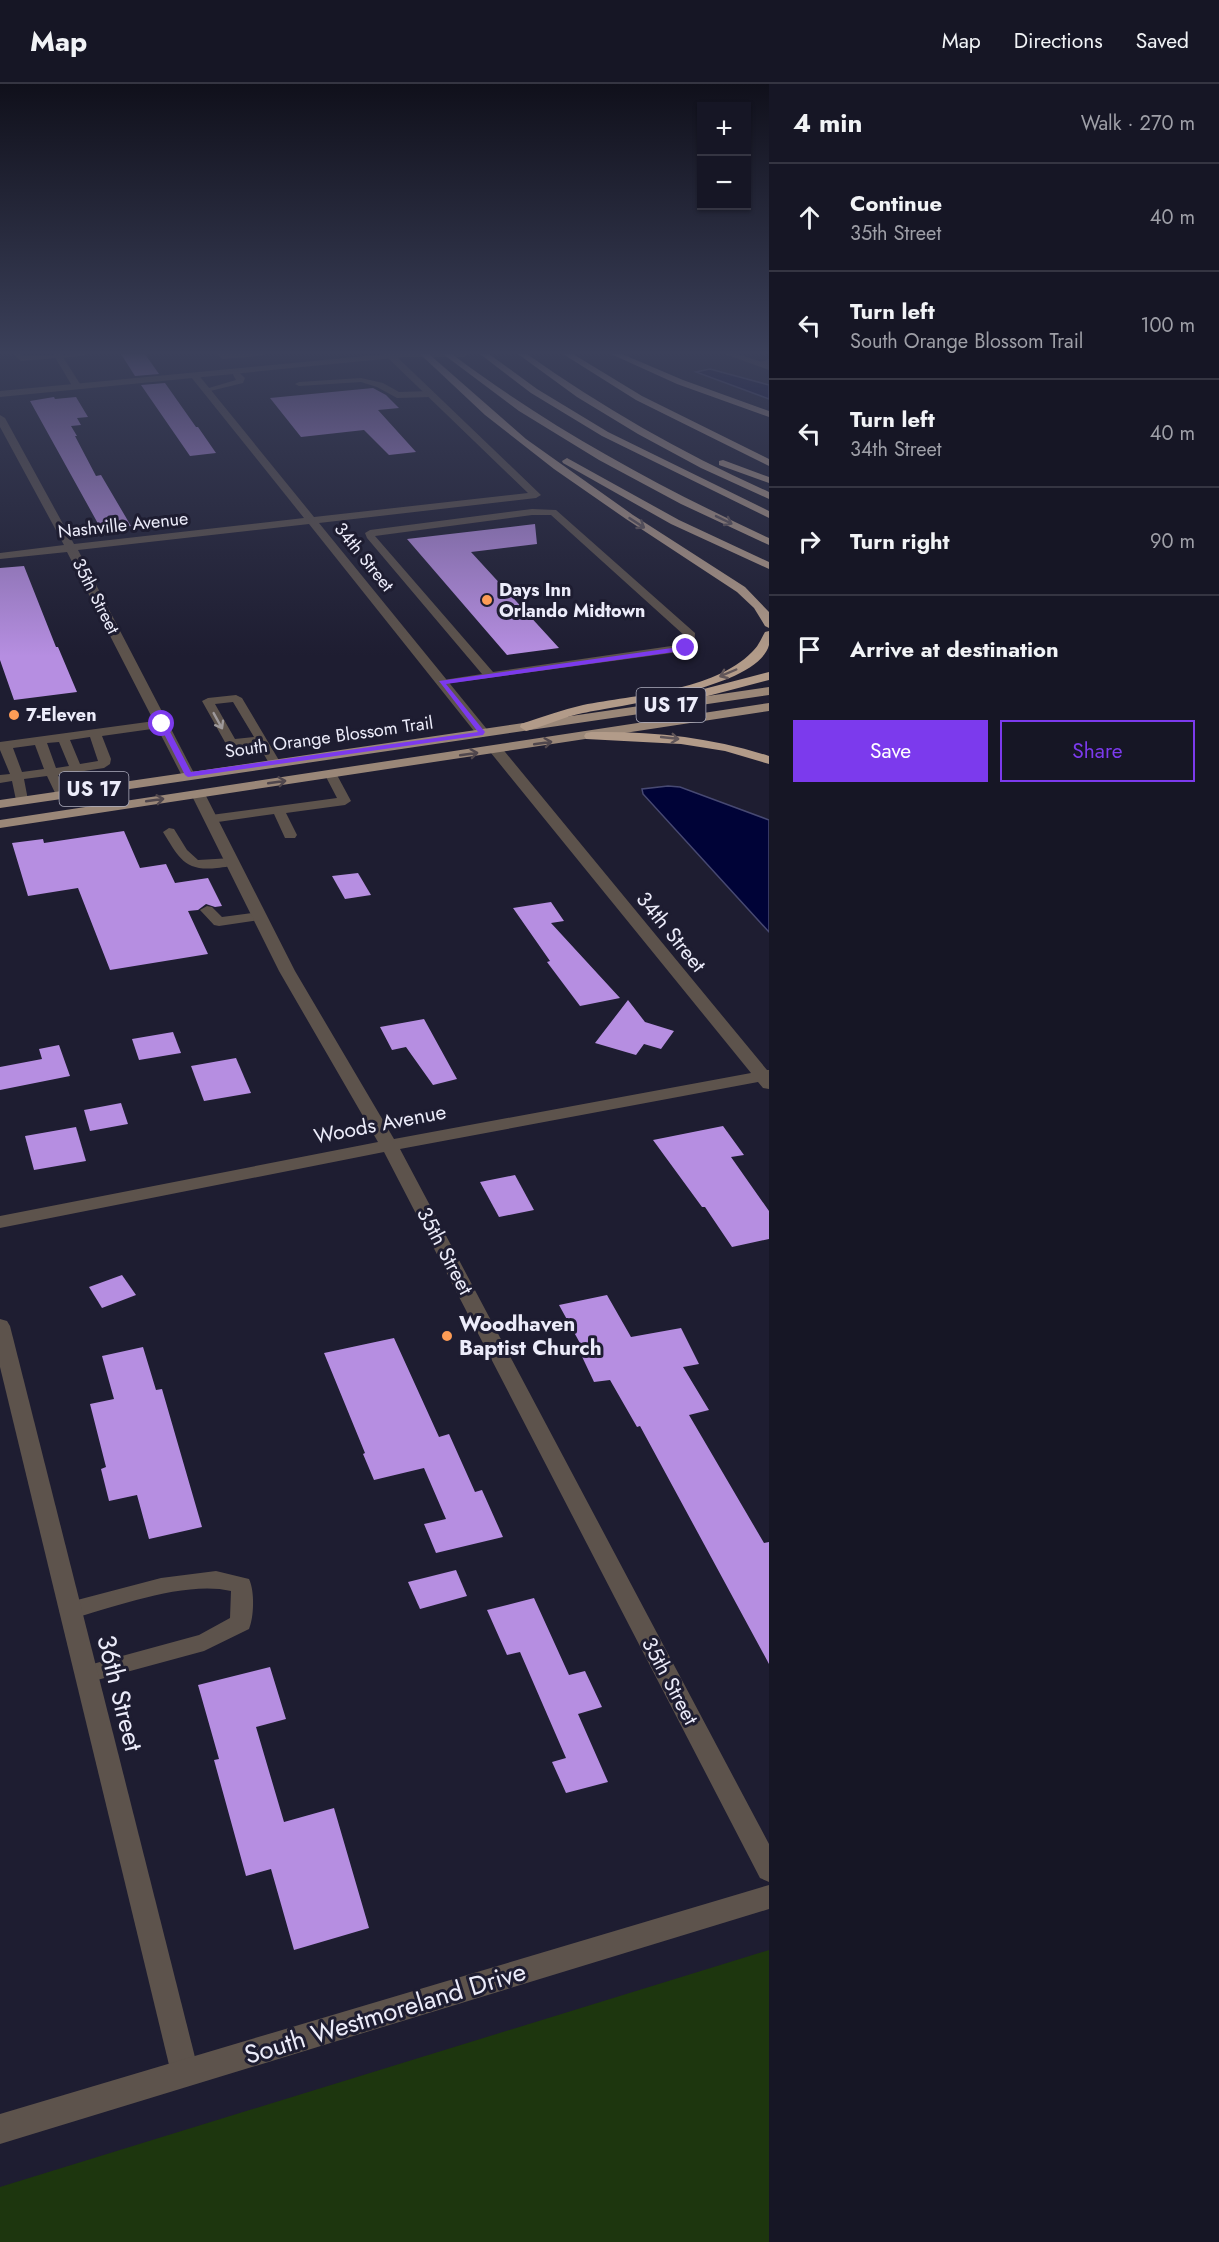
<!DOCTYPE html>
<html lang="en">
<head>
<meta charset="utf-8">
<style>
	:root { --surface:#161625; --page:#232332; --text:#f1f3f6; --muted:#9e9fa7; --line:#353542; --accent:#7c3aed }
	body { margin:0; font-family:Jost,sans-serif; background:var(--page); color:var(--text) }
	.controls { position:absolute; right:18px; top:18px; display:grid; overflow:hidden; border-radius:0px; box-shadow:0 2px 4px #0004 }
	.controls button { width:54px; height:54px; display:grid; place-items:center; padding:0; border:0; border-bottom:2px solid var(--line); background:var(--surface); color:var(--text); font:30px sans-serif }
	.stop { position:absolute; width:18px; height:18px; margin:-14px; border:4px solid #7c3aed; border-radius:50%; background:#fff }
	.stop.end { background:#7c3aed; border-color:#fff; box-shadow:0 2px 6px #0008 }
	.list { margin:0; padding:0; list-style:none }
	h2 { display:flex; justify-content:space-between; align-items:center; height:78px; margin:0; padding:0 24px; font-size:26px }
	h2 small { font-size:20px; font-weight:400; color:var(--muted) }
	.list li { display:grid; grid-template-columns:39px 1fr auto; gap:18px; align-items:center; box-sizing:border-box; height:108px; padding:0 24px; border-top:2px solid var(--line) }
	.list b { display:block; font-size:22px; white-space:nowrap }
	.list p { margin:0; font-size:20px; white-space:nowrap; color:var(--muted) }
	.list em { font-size:20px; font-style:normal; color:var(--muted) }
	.actions { display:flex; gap:12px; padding:18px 24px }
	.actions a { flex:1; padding:14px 0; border:2px solid var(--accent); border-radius:0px; text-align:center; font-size:21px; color:var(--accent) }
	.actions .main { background:var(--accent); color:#fff }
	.icon { flex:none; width:33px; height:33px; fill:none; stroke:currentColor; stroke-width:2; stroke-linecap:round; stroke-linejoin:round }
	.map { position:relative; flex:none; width:769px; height:2158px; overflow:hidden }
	header { display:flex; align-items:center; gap:36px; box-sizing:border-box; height:84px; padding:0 30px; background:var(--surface); border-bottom:2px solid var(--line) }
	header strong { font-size:28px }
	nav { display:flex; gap:33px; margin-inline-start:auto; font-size:21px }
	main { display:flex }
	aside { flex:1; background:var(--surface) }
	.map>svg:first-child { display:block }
</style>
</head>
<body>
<header>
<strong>Map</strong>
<nav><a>Map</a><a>Directions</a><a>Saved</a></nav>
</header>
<main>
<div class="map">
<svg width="769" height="2158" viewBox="0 0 769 2158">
	<rect width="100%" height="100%" fill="#1e1d31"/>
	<path fill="#1d360e" d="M769,1866V2158H0V2103Z"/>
	<g fill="#000337" stroke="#474972" stroke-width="1.5">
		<path d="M710,285L769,301V315L696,288Z"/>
		<path d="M668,702L680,703L769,736V848L643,710L642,705Z"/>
	</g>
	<g fill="#b68ee1">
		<path d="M121,270H145L159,290L135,292Z"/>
		<path d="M165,299L196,343H198L216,369L190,372L141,301Z"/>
		<path d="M373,304L386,311L399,324L378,326L416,368L389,371L364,346L301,353L270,314Z"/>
		<path d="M54,313L55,315L76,313L88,333L77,334L81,341L71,342L77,352H75L96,392L101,391L131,442L101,445L30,317Z"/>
		<path d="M535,440L537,460L471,468L559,564L507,571L407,455Z"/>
		<path d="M24,482L56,563H58L77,608L14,616L0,576V484Z"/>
		<path d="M124,747L140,784L166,780L175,799L208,794L222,822L215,823L206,820L198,826L188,827L208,870L110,886L78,804L28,812L12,759L43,755L44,759Z"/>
		<path d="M358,789L371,811L345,815L332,792Z"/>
		<path d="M551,818L564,837L551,839L620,914L580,922L547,878L550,877L513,824Z"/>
		<path d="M628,916L645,938L674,947L661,965L644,960L636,971L595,959Z"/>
		<path d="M424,935L457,995L433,1001L406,963L392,966L380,943Z"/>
		<path d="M173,948L181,969L139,976L132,955Z"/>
		<path d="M59,961L70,992L0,1006V983L42,975L39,965Z"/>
		<path d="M236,974L251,1009L204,1017L191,982Z"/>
		<path d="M121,1019L128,1040L90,1047L84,1026Z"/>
		<path d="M723,1042L744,1071L731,1073L769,1127V1155L732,1163L705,1123H702L653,1056Z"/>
		<path d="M76,1043L86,1077L34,1086L25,1052Z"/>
		<path d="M515,1091L534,1126L499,1133L480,1098Z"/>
		<path d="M122,1191L136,1211L102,1224L89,1203Z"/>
		<path d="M607,1211L631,1253L681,1244L699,1280L683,1283L709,1326L689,1331L764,1459L769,1458V1580L640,1342L637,1343L610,1296L594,1298L577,1262L581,1261L559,1221Z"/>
		<path d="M394,1254L439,1353L449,1350L475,1408L482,1406L503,1453L436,1469L424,1440L446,1435L424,1384L374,1396L363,1370L365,1369L324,1269Z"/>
		<path d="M143,1263L156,1306L162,1305L202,1443L149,1455L137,1411L109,1417L101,1385L106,1383L90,1320L114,1315L102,1272Z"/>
		<path d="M456,1486L467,1512L420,1525L408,1498Z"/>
		<path d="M534,1514L569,1591L585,1587L602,1623L578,1630L608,1698L566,1709L552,1678L566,1674L520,1568L507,1571L487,1526Z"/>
		<path d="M270,1583L286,1635L256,1643L284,1738L334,1724L369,1844L294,1866L271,1785L246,1792L214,1676L219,1675L198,1601Z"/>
	</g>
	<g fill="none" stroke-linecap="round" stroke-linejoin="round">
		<g fill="#5d534c" fill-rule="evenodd">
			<path d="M14,270H22L23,272L86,270L82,272L21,277Z"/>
			<path d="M216,270H264L260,272L222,275Z"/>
			<path d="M769,275V280L759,282L755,280Z"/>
			<path d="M235,285L245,294L243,299L206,308L202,306L236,296L231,287Z"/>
			<path d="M361,294L383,299L399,308L431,307L435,310L431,313L397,314L377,303L361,298L299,302L295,300L299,298Z"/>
			<path d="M532,425L556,426L695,549L694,563L686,567L437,601V597L482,590L367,454L365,449L370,446ZM532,431H551L685,552V560L493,588L375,452Z"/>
			<path d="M236,611L242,614L280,678L278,681H270L258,660L235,663L226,660L202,617L208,614ZM233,618L254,653L235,655L215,620Z"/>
			<path d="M162,636L166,637V643L102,652L111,675L110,680L104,684L58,691L67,710L65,713H57L47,692L24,695L28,716L22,720L16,716L12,697L0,699V691L10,690L0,666V658ZM90,653L98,677L80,680L70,656ZM59,658L69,682L56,684L47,659ZM35,661L44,685L22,688L13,664Z"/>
			<path d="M331,687L337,691L351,717L345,721L286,729L297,751L295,754H285L274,730L211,739L205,735L211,731L337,714L325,691Z"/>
			<path d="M169,744L174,745L187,766L198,776L232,774L239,778C233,783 224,783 217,784C184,788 178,772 163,748Z"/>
			<path d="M207,822L212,823L222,833L259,828L266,832L259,836L219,842L214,841L200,826Z"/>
			<path d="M216,1487L249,1495C255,1507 254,1534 249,1545L204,1567L86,1599L78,1596L75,1590L78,1584L199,1551L230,1534L231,1507C186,1496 115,1523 70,1535L62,1532L59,1526L62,1520L161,1494Z"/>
		</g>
		<g fill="#5d534c" fill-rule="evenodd">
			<path d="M53,270H61L82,303L80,305H74Z"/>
			<path d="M390,270H394L541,411L536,414L319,439L490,649L483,653L478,652L309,440L78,466L195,691L193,694H183L67,468L0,475V469L64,461L0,343V331L5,334L74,460L304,434L191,293V289H197L314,433L528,409L388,274L387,272Z"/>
			<path d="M725,270H737L769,280V286Z"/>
			<path d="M496,662L501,663L767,986H769V1005L763,1004L758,998L400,1065L769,1760V1798L760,1794L384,1068L0,1144V1132L378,1058L279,887L191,710L198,706L205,710L295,887L394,1055L751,989L491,669L489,666Z"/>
			<path d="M0,1235L7,1237L10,1242L199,1989L195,1999L185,2003L175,1999L171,1989L0,1283Z"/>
		</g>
		<g fill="#5d534c" fill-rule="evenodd">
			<path d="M386,270H468L464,273H404L0,313V307Z"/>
			<path d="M769,1801V1825L0,2060V2030Z"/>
		</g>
		<g fill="#9a8778" fill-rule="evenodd">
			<path d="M769,603V611L0,724V716Z"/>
			<path d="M769,619V627L0,744V736Z"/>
		</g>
		<g fill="#b29b89" fill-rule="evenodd">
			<path d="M420,270H429L526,355L633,431L745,503L769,528V544L765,542L754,524L737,508L626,435L554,385L485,331Z"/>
			<path d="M443,270H452C550,344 657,402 769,454V461L681,420L599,376L519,327Z"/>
			<path d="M480,270H489L537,305L608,348L769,427V434L602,352L531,309Z"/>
			<path d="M518,270H527C603,324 684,370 769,408V415L701,384L638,350L577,313Z"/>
			<path d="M563,270H573L642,312L769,375V382L636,316Z"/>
			<path d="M611,270H622L683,296L769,327V333L677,300Z"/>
			<path d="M567,374L679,436L769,478V485L671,440L563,379L562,377Z"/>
			<path d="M723,376L769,393V399L719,381V377Z"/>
			<path d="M769,547C769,551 769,557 769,561C758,604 621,621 583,629C563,633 545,642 526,647L520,643L521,640C542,633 562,626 583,621C634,611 714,607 752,568C758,563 761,555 765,548Z"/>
			<path d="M769,588V596L704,613L698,609L700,606Z"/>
			<path d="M591,648C652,647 711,653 769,672V680L725,667L681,660L586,655L584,652L586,649Z"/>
		</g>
	</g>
	<defs><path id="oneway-shaft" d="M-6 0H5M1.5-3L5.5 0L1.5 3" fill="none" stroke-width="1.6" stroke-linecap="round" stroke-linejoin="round" transform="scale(1.5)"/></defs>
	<g stroke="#615659">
		<use href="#oneway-shaft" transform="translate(724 436) rotate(26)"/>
		<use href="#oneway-shaft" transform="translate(637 439) rotate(33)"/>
		<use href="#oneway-shaft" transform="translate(728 589) rotate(157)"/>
		<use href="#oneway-shaft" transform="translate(670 654) rotate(6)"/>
	</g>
	<use stroke="#9d989a" href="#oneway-shaft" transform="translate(218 637) rotate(61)"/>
	<g stroke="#50474d">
		<use href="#oneway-shaft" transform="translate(543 659) rotate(-8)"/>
		<use href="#oneway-shaft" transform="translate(469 670) rotate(-8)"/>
		<use href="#oneway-shaft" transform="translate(277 698) rotate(-8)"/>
		<use href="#oneway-shaft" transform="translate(155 716) rotate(-8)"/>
	</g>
	<linearGradient id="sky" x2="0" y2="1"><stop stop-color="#10101b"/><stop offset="0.47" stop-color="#3b405a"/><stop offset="1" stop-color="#3b405a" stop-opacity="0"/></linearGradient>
	<rect width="769" height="572" fill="url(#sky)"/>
	<path fill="#7c3aed" d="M686,562L688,566L446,600L485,648L483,651L188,693L185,691L159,640L162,638L166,640L191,688L478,648L439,597Z"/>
	<g fill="#fd9c56" stroke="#1e1d31" stroke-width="2">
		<circle cx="487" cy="516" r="6"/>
		<circle cx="14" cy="631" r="6"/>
		<circle cx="447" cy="1252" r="6"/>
	</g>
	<g text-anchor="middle" stroke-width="6" stroke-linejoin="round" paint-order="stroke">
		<g font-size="18" fill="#ececfa" stroke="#1e1d31">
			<text transform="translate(123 441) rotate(-6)" y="6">Nashville Avenue</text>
			<text transform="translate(364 473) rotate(51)" y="6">34th Street</text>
			<text transform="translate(96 512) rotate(63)" y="6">35th Street</text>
			<text transform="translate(329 653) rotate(-8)" y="6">South Orange Blossom Trail</text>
		</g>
		<g font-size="18" font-weight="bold" fill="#ececfa" stroke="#1e1d31" text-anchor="start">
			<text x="499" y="512">Days Inn<tspan x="499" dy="21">Orlando Midtown</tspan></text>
			<text x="26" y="637">7-Eleven</text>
		</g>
		<g fill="#1e1d31" stroke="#aeaebe" stroke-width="1.5">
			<rect x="636.5" y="604" width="69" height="34" rx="4.5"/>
			<rect x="59.5" y="688" width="69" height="34" rx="4.5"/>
		</g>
		<g font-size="20" font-weight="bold" fill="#ececfa">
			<text x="671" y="628">US 17</text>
			<text x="94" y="712">US 17</text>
		</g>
		<g font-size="21" fill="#ececfa" stroke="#1e1d31">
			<text transform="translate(671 848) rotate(51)" y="7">34th Street</text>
			<text transform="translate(380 1040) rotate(-11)" y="7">Woods Avenue</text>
			<text transform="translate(445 1167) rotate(62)" y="7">35th Street</text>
			<text transform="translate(670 1597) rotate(62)" y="7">35th Street</text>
		</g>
		<g font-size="21" font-weight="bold" fill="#ececfa" stroke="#1e1d31" text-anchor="start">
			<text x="459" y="1247">Woodhaven<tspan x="459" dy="24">Baptist Church</tspan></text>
		</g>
		<g font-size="26" fill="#ececfa" stroke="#1e1d31">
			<text transform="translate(120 1609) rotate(76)" y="9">36th Street</text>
			<text transform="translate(385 1929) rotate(-17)" y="9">South Westmoreland Drive</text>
		</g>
	</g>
</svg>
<div class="controls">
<button>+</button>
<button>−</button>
</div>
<div class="stop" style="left:162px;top:640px"></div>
<div class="stop end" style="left:686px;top:564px"></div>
</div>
<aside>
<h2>4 min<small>Walk · 270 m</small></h2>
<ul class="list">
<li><svg class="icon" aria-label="ahead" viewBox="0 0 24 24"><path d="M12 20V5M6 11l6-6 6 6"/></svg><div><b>Continue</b><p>35th Street</p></div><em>40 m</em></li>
<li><svg class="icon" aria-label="left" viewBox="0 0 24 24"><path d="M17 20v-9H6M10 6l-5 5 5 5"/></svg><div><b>Turn left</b><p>South Orange Blossom Trail</p></div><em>100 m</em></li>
<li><svg class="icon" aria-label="left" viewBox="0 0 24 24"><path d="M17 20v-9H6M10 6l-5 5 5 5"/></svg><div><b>Turn left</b><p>34th Street</p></div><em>40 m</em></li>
<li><svg class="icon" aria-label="right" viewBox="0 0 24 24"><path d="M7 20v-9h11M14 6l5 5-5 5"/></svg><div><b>Turn right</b></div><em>90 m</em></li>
<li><svg class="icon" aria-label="arrive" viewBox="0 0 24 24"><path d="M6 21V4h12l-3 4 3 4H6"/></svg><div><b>Arrive at destination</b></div></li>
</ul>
<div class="actions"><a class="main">Save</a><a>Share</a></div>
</aside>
</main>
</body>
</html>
